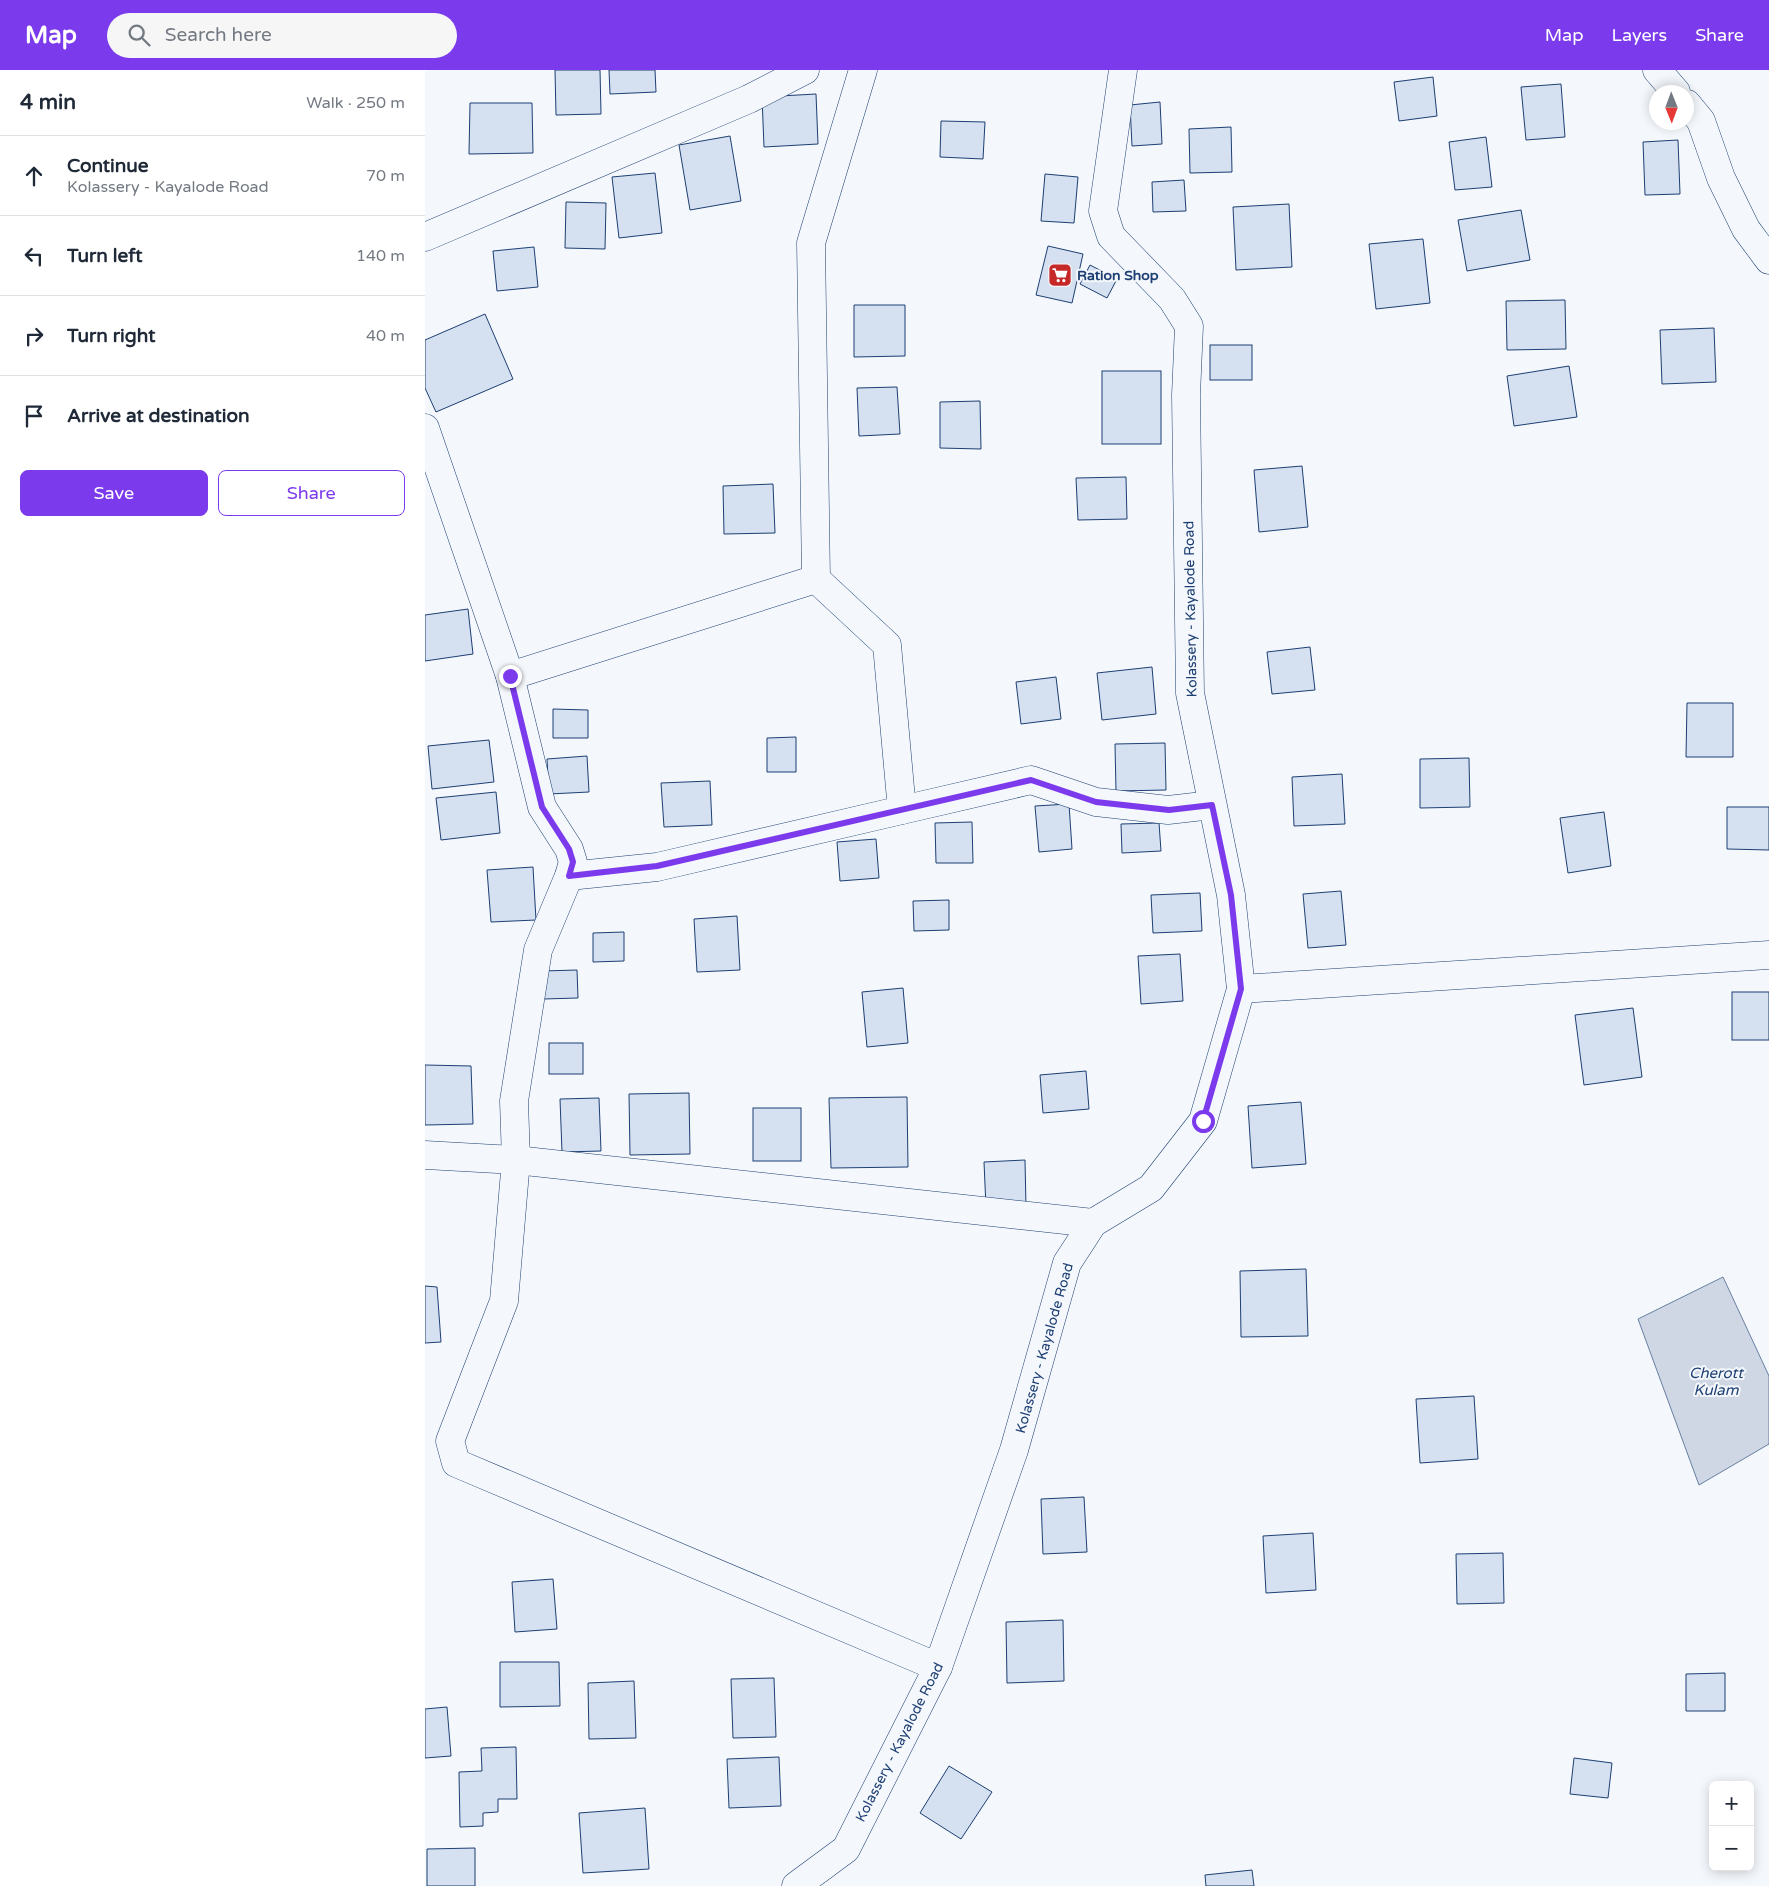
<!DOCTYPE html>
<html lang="en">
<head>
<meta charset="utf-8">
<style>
	:root { --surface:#fff; --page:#f6f6f7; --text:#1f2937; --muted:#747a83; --line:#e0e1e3; --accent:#7c3aed }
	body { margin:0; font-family:"Varela Round",sans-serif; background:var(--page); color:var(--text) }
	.controls { position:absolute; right:15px; bottom:15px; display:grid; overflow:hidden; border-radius:8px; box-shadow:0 2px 12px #0003 }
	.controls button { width:45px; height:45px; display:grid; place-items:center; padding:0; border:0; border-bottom:1px solid var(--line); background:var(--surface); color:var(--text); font:25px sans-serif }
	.compass { position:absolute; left:1224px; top:15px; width:45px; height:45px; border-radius:50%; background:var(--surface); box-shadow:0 2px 12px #0003; rotate:179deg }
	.stop { position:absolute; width:15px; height:15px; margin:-11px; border:4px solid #7c3aed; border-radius:50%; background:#fff }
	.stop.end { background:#7c3aed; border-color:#fff; box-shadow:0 1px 5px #0008 }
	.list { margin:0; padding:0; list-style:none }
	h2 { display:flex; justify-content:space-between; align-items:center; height:65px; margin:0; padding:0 20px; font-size:21px }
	h2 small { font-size:16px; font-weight:400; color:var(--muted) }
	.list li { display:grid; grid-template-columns:32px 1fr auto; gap:15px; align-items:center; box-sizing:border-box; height:80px; padding:0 20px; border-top:1px solid var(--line) }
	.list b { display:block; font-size:19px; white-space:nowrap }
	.list p { margin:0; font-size:16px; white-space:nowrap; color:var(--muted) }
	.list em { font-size:16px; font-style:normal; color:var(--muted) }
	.actions { display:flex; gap:10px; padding:15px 20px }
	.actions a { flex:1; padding:11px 0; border:1px solid var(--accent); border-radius:8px; text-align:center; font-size:18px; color:var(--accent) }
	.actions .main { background:var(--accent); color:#fff }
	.icon { flex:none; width:28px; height:28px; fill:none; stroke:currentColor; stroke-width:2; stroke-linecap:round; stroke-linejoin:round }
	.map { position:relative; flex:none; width:1344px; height:1816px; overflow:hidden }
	header { display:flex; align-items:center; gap:30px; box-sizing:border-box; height:70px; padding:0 25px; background:var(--accent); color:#fff }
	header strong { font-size:24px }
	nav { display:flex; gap:28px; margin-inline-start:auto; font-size:18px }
	.search { width:350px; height:45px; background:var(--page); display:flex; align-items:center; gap:12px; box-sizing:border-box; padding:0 18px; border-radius:28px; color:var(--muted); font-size:19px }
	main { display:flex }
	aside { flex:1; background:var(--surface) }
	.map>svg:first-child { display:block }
</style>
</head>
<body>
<header>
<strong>Map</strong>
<div class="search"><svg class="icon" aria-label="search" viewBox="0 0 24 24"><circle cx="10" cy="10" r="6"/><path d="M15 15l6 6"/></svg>Search here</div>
<nav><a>Map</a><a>Layers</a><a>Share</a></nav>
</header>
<main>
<aside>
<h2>4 min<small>Walk · 250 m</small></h2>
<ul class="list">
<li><svg class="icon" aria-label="ahead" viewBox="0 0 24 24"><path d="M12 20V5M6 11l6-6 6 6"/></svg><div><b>Continue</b><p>Kolassery - Kayalode Road</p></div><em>70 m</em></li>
<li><svg class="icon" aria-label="left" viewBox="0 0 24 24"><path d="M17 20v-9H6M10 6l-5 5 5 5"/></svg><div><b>Turn left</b></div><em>140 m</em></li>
<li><svg class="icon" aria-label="right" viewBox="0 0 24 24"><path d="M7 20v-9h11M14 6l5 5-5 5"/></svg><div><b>Turn right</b></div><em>40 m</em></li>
<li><svg class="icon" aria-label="arrive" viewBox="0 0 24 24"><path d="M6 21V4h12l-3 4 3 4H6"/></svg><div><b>Arrive at destination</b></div></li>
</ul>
<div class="actions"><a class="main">Save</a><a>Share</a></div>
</aside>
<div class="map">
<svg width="1344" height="1816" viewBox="0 0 1344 1816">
	<rect width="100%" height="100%" fill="#f4f7fb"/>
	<path fill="#cfd7e4" stroke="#687fa3" d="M1298,1207L1344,1306V1374L1274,1415L1213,1249Z"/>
	<g fill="#d5e0f0" stroke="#1d3f73">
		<path d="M130,0H175L176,44L131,45Z"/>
		<path d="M184,0H230L231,22L185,24Z"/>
		<path d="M1008,7L1012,46L974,51L969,12Z"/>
		<path d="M1136,14L1140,67L1101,70L1096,17Z"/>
		<path d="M391,24L393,74L339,77L337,27Z"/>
		<path d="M735,32L737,74L707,76L705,35Z"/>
		<path d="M45,33H107L108,83L44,84Z"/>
		<path d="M516,51L560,52L558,89L515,87Z"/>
		<path d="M806,57L807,102L765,103L764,59Z"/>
		<path d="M305,66L316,131L265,140L254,75Z"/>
		<path d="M1061,67L1067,117L1030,120L1024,72Z"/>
		<path d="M1253,70L1255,124L1220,125L1218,72Z"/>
		<path d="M230,103L237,163L194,168L187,107Z"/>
		<path d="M620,104L653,107L649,153L616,151Z"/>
		<path d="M759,110L761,141L728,142L727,112Z"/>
		<path d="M141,132L181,133L180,179L140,178Z"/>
		<path d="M864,134L867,197L811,200L808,137Z"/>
		<path d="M1096,140L1105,190L1042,201L1033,150Z"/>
		<path d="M998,169L1005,233L951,239L944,174Z"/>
		<path d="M623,176L658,184L647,233L611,225Z"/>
		<path d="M109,177L113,217L72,221L68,181Z"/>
		<path d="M665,195L692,209L682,228L655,214Z"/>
		<path d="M1140,230L1141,279L1082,280L1081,231Z"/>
		<path d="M429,235H480V286L429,287Z"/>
		<path d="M60,244L88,309L11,342L0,318V270Z"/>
		<path d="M1289,258L1291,312L1237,314L1235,260Z"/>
		<rect x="785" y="275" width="42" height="35"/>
		<path d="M1144,296L1152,347L1089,356L1082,306Z"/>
		<rect x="677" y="301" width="59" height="73"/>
		<path d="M472,317L475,364L434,366L432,318Z"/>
		<path d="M555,331L556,379L515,378V332Z"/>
		<path d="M877,396L883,457L834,462L829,400Z"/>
		<path d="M701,407L702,449L653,450L651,408Z"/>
		<path d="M348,414L350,463L299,464L298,416Z"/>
		<path d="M43,539L48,584L0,591V545Z"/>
		<path d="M885,577L890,620L847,624L842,582Z"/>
		<path d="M727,597L731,644L677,650L672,603Z"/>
		<path d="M631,607L636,649L596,654L591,612Z"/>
		<path d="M1262,633H1308V687H1261Z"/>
		<path d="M128,639L163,640V668H128Z"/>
		<path d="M371,667V702H342V668Z"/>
		<path d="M64,670L69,712L7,719L3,676Z"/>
		<path d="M740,673L741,720L691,721L690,674Z"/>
		<path d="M162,686L164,722L124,724L122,689Z"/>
		<path d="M1044,688L1045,737L995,738V689Z"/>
		<path d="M917,704L920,754L869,756L867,707Z"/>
		<path d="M285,711L287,755L239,757L236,713Z"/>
		<path d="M71,722L75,763L16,770L11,728Z"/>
		<path d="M644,734L647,779L614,782L610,736Z"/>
		<path d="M1302,737H1344V780L1302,779Z"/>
		<path d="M1179,742L1186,796L1143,803L1135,748Z"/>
		<path d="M547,752L548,793H511L510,753Z"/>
		<path d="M734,753L736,781L697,783L696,754Z"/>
		<path d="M451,769L454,808L415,811L412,772Z"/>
		<path d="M108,797L111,850L66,852L62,800Z"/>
		<path d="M916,821L921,875L883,878L878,824Z"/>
		<path d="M775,823L777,861L728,863L726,825Z"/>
		<path d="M524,830V860L489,861L488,831Z"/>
		<path d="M312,846L315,900L272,902L269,849Z"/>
		<path d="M199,862V891L168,892V863Z"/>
		<path d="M755,884L758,931L716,934L713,886Z"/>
		<path d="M152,900L153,928L118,929L117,901Z"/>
		<path d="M478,918L483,973L442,977L437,922Z"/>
		<rect x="1307" y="922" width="37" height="48"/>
		<path d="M1208,938L1217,1007L1159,1015L1150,945Z"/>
		<rect x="124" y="973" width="34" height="31"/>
		<path d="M0,995L46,996L48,1054L0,1055Z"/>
		<path d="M661,1001L664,1039L618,1043L615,1005Z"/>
		<path d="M264,1023L265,1084L205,1085L204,1024Z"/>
		<path d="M482,1027L483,1097L406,1098L404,1028Z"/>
		<path d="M174,1028L176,1081L137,1082L135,1029Z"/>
		<path d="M876,1032L881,1094L827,1098L823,1036Z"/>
		<rect x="328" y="1038" width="48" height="53"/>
		<path d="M600,1090L601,1137L561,1138L559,1092Z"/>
		<path d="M881,1199L883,1266L816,1267L815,1201Z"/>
		<path d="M0,1216L12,1217L16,1272L0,1273Z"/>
		<path d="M1049,1326L1053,1389L995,1393L991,1329Z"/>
		<path d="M659,1427L662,1482L618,1484L616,1429Z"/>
		<path d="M888,1463L891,1520L841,1523L838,1466Z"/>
		<path d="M1078,1483L1079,1533L1032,1534L1031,1484Z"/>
		<path d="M128,1509L132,1559L90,1562L87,1512Z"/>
		<path d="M638,1550L639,1611L582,1613L581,1552Z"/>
		<path d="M75,1592H134L135,1636L75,1637Z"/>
		<path d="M1300,1603V1641H1261V1604Z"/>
		<path d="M349,1608L351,1667L308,1668L306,1609Z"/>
		<path d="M209,1611L211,1668L164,1669L163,1613Z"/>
		<path d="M22,1637L26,1686L0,1688V1639Z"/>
		<path d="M91,1677L92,1729H73V1742L58,1743V1756L35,1757L34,1702L57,1701L56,1678Z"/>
		<path d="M354,1687L356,1736L304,1738L302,1689Z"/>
		<path d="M1149,1688L1187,1693L1183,1728L1145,1724Z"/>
		<path d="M524,1696L567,1722L536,1769L495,1743Z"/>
		<path d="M220,1738L224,1799L158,1803L154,1743Z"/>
		<path d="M50,1778V1816H2V1779Z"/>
		<path d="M827,1800L829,1816H781L780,1805Z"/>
	</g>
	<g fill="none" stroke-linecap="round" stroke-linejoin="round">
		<g stroke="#1d3f73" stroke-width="29">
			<g id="street">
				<path d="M1232,0L1251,22"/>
				<path d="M1262,34L1276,51L1296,108L1321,159L1344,190"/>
				<path d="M0,167L324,29L380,0"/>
				<path d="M0,358L85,606L117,737L144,779L148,792L144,806L113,880L89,1031L91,1090L79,1231L25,1371L31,1393L513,1597"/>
				<path d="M85,606L391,509L386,173L438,0"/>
				<path d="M477,740L606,710L671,732L743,740L787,735"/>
				<path d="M144,806L232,797L477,740L462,575L391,509"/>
				<path d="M816,919L1344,885"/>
				<path d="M0,1085L91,1090L668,1153"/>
			</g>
		</g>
		<g stroke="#1d3f73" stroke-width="29">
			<path id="secondary" d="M371,1816L421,1779L513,1597L589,1380L642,1193L668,1153L726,1118L778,1051L816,919L806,825L765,623L761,325L764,256L747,229L686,166L678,141L698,0"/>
		</g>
		<use href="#street" stroke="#f4f7fb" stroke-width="28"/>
		<use href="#secondary" stroke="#f4f7fb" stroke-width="28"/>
	</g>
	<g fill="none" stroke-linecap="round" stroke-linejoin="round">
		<path stroke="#7c3aed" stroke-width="6" d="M85,606L117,737L144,779L148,792L144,806L232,796L606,710L671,732L744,740L787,735L806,825L816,919L778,1051"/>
	</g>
	<defs>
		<g id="supermarket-square" transform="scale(1.25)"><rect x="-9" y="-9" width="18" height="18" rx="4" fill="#c62828" stroke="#f4f7fb"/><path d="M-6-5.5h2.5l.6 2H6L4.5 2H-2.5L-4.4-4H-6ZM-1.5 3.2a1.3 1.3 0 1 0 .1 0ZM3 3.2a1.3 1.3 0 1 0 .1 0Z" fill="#fff"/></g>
	</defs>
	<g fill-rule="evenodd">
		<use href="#supermarket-square" x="635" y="205"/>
	</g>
	<g text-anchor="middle" stroke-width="4" stroke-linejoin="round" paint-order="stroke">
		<g font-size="14" font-weight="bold" fill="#1d3f73" stroke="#f4f7fb" text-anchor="start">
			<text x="652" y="210">Ration Shop</text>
		</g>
		<g font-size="14" fill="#1d3f73" stroke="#f4f7fb">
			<text transform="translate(765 539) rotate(-91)" y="5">Kolassery - Kayalode Road</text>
			<text transform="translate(619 1278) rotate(-74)" y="5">Kolassery - Kayalode Road</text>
			<text transform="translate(474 1672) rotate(-63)" y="5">Kolassery - Kayalode Road</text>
		</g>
		<g font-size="15" font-style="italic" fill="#1d3f73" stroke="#f4f7fb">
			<text x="1291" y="1308">Cherott<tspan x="1291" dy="17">Kulam</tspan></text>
		</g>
	</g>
</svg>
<div class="controls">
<button>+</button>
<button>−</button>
</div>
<svg class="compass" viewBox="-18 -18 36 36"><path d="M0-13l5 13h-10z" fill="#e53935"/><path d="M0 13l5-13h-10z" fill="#747a83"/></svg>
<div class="stop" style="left:778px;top:1051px"></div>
<div class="stop end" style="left:85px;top:606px"></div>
</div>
</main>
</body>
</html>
